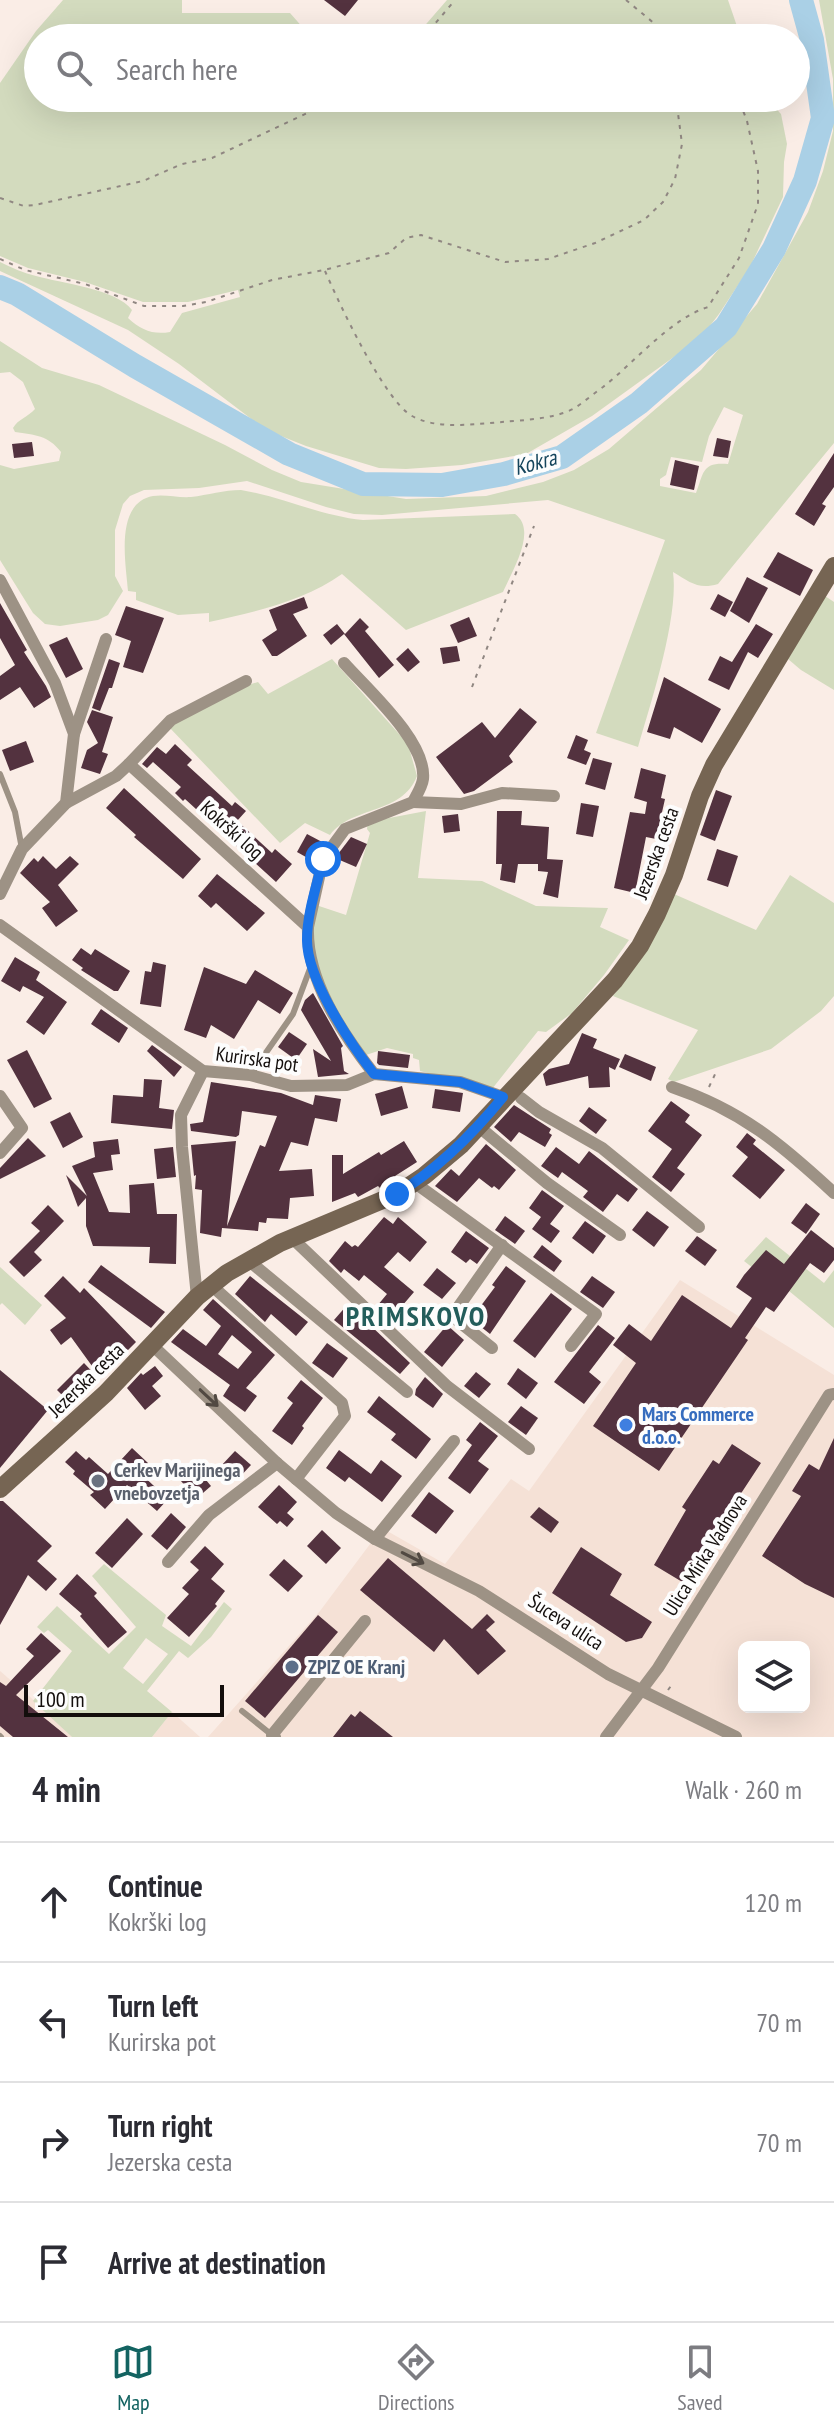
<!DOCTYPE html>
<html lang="en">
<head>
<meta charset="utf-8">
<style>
	:root { --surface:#fff; --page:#f2f2f3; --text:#2b2b33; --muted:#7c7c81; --line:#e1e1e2; --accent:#136361 }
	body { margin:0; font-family:"PT Sans Narrow",sans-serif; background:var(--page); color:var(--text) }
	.controls { position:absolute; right:24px; bottom:24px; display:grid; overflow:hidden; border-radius:12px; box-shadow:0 8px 32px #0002 }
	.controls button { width:72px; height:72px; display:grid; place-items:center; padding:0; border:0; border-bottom:2px solid var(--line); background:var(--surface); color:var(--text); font:40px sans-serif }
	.scale { position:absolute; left:24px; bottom:20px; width:200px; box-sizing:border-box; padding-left:8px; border:4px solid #130e0c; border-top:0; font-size:22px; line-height:28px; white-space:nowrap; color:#130e0c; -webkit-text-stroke:6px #fdfdfd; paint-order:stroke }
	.stop { position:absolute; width:24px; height:24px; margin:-18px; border:6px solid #1a73e8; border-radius:50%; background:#fff }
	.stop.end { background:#1a73e8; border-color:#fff; box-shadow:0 2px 8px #0008 }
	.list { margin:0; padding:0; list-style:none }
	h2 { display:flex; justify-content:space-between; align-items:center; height:104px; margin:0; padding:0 32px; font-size:34px }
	h2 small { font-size:26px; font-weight:400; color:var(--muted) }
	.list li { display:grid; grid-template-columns:52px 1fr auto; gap:24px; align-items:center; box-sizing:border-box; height:120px; padding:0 32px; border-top:2px solid var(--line) }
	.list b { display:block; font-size:30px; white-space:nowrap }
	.list p { margin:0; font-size:26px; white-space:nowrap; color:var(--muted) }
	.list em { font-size:26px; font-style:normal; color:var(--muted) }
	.icon { flex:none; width:44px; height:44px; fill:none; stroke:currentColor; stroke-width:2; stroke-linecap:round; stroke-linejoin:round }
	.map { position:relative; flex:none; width:834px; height:1737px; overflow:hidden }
	.search { position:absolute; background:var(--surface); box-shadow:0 8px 32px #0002; left:24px; right:24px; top:24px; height:88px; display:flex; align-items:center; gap:20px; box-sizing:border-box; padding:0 28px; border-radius:44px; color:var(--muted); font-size:30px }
	.sheet { height:584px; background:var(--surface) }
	nav { display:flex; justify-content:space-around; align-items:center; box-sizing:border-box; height:112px; border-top:2px solid var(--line); background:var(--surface); font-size:22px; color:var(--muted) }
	nav a { display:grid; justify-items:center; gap:4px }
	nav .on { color:var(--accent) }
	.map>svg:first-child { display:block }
</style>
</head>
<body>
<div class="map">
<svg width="834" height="1737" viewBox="0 0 834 1737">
	<rect width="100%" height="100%" fill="#faede6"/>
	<g fill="#f5e1d6" fill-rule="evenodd">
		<path d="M680,1280L834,1375V1737H208L320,1611L382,1528L445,1564L511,1479L529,1491ZM744,1647H804V1707H744Z"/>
		<path d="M0,1671L29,1696L72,1737H0Z"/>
		<path d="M172,1712L200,1737H152Z"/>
	</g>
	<g fill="#d3dbbe" fill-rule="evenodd">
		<path d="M63,0H182V13H290L312,38H38V98H766L781,114L787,144L784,162L783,197L750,267L719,314L706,331L689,346L592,416L526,454L462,465L406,469L379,468L306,446L266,430L179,364L128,330L0,271V262C12,268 24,273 36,276C60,283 117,289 132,310L128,318C141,330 153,335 170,332L182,313L240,297L238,290L188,302H143L85,282L28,268L0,256V83L36,31Z"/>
		<path d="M447,0H728L741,38H414Z"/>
		<path d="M819,0H834V443L718,584C698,590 690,582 673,572C679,617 651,702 638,747L596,733L665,540L548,500L382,515L354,514L326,507L247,481L199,488L144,490L130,496L123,504L115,530V576L123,591L108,615L98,620L60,626L45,624L33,613L0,560V465L14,469L59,461L61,452C48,435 35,435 15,432L13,428C18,419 28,417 35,409L23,382L10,372L0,373V341L42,368L99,385L225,445L272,470L301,482L406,499L486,496L543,482L574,470L609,449L701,370L757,304L808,212L823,171L833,131V79ZM724,407L743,415L728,464C702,462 704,472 696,493L660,486V479L666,475L671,457L702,462L709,436Z"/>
		<path d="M241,490C283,497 321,516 363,520L515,514C538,530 512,571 503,592L406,630L342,574C304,601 255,612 209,622V613L178,615L136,600V592L128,591C126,564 114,503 153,496C165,494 178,498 191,497C208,495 224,490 241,490Z"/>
		<path d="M825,596L834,602V690L801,670L788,659Z"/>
		<path d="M332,659L408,744L417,776C402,815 353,805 330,835L305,823L280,843L168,726L248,685L258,682L268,694Z"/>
		<path d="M426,811L418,878L482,881L536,906L608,908L600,927L629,940L604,975L572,1013L546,1032L538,1031L492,1089L420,1071L419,1060L413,1058V1054L387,1048L363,1056C337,1012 299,959 316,905L346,915L370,833L367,829L368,822Z"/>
		<path d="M790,875L834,903V996L821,1011L771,1049L674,1082L668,1079L698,1030L613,996C639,964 660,933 674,894L756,930Z"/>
		<path d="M766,1237L824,1283L834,1270V1328L789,1291L786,1294L744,1261Z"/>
		<path d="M0,1267L42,1305L25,1325L2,1303L0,1305Z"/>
		<path d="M104,1564L166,1615L162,1626L191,1646L224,1602L232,1609L211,1637L188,1658L179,1651L147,1691L172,1712L152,1737H72L33,1701L72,1651L48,1630L44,1633L37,1627L57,1606L109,1654L136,1627L92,1576ZM146,1638L168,1654L143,1684L123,1668Z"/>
	</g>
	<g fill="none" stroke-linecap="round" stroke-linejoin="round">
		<path stroke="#aad0e6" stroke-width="24" d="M0,287L17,294L135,366L289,454L363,484L442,485L504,474L562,457L639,403L726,327L774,249L805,181L823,118L812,40L801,0"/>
	</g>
	<g fill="#53323f" fill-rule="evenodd">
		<path d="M324,0H358L345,16Z"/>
		<path d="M717,438L731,441L728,458L713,456Z"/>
		<path d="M32,442L34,456L14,458L12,444Z"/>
		<path d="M834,453V487L822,504L826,506L814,526L795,514Z"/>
		<path d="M675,460L699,466L694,490L670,485Z"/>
		<path d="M778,552L813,570L800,596L763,577Z"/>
		<path d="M747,577L768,588L749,623L730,611Z"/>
		<path d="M718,594L733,602L725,617L710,609Z"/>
		<path d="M304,597L308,608L293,614L307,636L277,656H272L262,640L277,630L269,610Z"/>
		<path d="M0,603L27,650L24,652L46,686L51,697L34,708L20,687L0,700V676L15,665L0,638Z"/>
		<path d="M126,606L164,618L143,673L123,667L131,641L115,635Z"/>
		<path d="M469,617L477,636L458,643L450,625Z"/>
		<path d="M360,618L369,627L365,631L394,665L379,678L344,634L331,645L323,635L337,624L345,634Z"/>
		<path d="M756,624L773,634L758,658L748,652L729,690L708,680L720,656L732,662Z"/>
		<path d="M67,637L83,669L66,678L49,645Z"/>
		<path d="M457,646L460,661L443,664L440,648Z"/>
		<path d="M408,648L420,662L408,672L396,659Z"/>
		<path d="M109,659L120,663L112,688H109L100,711L92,708Z"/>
		<path d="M664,677L721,709L702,743L674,727L670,739L647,732Z"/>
		<path d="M520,708L537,722L509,756L513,762L474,791L464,794L436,757L482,722L495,738Z"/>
		<path d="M92,710L113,717L102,752L108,754L100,774L81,768L87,750L98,743L87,722Z"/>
		<path d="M576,735L588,740L584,750L591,753L586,765L567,758Z"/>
		<path d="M26,741L34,762L10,771L2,750Z"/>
		<path d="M175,744L192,760L187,765L232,806L235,802L246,811L237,821L272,853L275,849L292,864L276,882L185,799L183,801L175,793L181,787L153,762L147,768L142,764L157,747L166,754Z"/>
		<path d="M593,758L612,763L605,790L585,784Z"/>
		<path d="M641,768L666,775L661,798L665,799L656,839L646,837L635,893L614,888L630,812L645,814L647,802L634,798Z"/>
		<path d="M124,788L201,859L183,879L134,837L136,835L106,808Z"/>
		<path d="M716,790L732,796L715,841L700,835Z"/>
		<path d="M581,803L599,806L593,837L576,834Z"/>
		<path d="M497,811H522L521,825L549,827L547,859L563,860L558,898L543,894L548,872L538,871V864H518L515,883L500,880L502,864H496Z"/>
		<path d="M458,814L460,831L444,833L442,816Z"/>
		<path d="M307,834L324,843L313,861L297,852Z"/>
		<path d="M351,837L367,844L356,867L335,858Z"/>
		<path d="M717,849L738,856L728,887L707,880Z"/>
		<path d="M43,856L56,869L70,856L79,864L58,885L78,911L56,927L42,908L50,902L20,873L34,858L38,862Z"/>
		<path d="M217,874L265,913L247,931L216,903L211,908L198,896Z"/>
		<path d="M81,948L91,955L95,949L130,971L118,991H114L81,970L83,968L72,960Z"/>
		<path d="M15,957L40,972L36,980L67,1002L44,1035L26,1022L44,997L23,986L20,992L1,981Z"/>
		<path d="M153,962L166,965L161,1007L140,1004L145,971L151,972Z"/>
		<path d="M204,967L246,984L255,970L293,993L280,1014L258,1000L234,1039L211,1025L206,1038L184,1030Z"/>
		<path d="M313,993L343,1046L341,1048L344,1071L349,1074L318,1077L313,1049L331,1061L301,1010L305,1000Z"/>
		<path d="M101,1009L128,1028L119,1043L91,1024Z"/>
		<path d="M289,1032L307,1044L296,1060L278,1047Z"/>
		<path d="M582,1033L597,1039L593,1048L620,1059L615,1070L609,1067L610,1087L589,1088L588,1076L546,1086L543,1074L549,1069L569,1064Z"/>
		<path d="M152,1045L182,1067L174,1077L147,1051Z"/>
		<path d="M27,1050L52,1099L34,1108L7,1060Z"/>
		<path d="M378,1051L410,1055L408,1068L379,1065L377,1063Z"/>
		<path d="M625,1054L656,1067L651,1081L619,1067Z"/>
		<path d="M144,1079L162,1080L159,1108L174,1110L172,1129L111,1123L113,1095L143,1097Z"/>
		<path d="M211,1082L281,1093L313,1105L315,1095L341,1099L337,1122L315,1118L308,1146L291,1142L279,1171L312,1169L314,1196L290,1198L288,1219L267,1218L266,1223L259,1222L258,1231L222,1228L221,1237L200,1233L202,1190L195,1189L196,1175L194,1176L191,1145L236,1141L227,1226L260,1145L265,1147L277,1116L242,1111L239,1135L236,1137L191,1131L190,1124L203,1122Z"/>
		<path d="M402,1086L408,1108L381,1116L375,1094Z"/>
		<path d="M435,1089L463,1093L460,1112L432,1108Z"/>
		<path d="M671,1101L690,1115L685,1122L702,1135L677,1168L685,1174L671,1192L652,1177L672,1149L648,1131Z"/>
		<path d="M514,1105L551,1129L549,1133L552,1135L545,1147L519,1132L511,1142L494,1127Z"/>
		<path d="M589,1107L607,1120L596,1134L579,1121Z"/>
		<path d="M70,1112L83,1137L63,1148L50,1122Z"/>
		<path d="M747,1133L756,1140L753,1144L785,1170L760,1199L732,1176L748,1157L736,1147Z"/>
		<path d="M28,1138L46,1156L0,1179V1168Z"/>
		<path d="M118,1139L120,1154L111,1155L113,1170L93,1173L109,1212L130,1213L129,1185L154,1183L157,1214H177L176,1264L149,1263L150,1247L93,1246L86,1226V1198L78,1207L66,1175L87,1196L72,1166L95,1157L93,1142Z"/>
		<path d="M404,1141L417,1162L395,1176L397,1179L386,1186L380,1188L378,1186L358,1197L355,1193L332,1202V1155H343V1174L379,1152L381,1155Z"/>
		<path d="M486,1144L516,1170L499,1190L494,1186L492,1188L479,1178L457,1202L435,1186L451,1169L459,1176Z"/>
		<path d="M173,1147L176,1177L157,1179L154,1149Z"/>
		<path d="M556,1147L579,1164L589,1151L638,1189L628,1202L617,1194L603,1212L583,1197L588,1191L562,1172L558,1178L541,1166Z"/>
		<path d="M542,1190L564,1206L550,1224L560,1231L551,1243L532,1229L541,1217L529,1208Z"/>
		<path d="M806,1203L820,1214L806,1234L791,1223Z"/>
		<path d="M48,1205L64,1221L34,1252L42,1260L24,1277L9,1262L40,1231L31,1223Z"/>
		<path d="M647,1211L669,1227L654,1247L632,1230Z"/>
		<path d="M505,1216L525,1231L515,1244L495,1230Z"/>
		<path d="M384,1217L393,1224L398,1217L427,1242L410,1262L398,1252L384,1267L414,1292L390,1320L377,1306L387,1294L364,1275L359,1281L344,1269L341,1273L329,1261L345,1241L352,1247L355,1245L358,1247Z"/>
		<path d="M585,1221L606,1236L593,1254L572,1238Z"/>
		<path d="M811,1230L834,1248V1260L824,1273L810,1263L774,1312L766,1307L745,1338L748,1340L659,1471L593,1426L636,1363L613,1345L629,1324L651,1341L682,1295L731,1328L752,1298L736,1287L744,1275L766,1250L784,1264Z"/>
		<path d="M466,1231L489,1248L477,1264L470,1259L466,1263L451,1252Z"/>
		<path d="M697,1236L717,1250L705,1266L685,1251Z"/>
		<path d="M542,1245L562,1261L554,1272L533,1257Z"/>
		<path d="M101,1265L165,1312L151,1328L88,1282Z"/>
		<path d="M506,1266L526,1281L490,1334L471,1319L495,1287L492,1285Z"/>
		<path d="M437,1268L456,1283L442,1299L423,1285Z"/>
		<path d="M63,1276L80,1293L84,1288L136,1342L122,1356L115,1349L92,1366L71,1337L61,1345L50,1330L66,1318L44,1296Z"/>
		<path d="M250,1276L308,1322L296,1336L271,1314L265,1322L235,1294Z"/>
		<path d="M592,1276L615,1292L603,1308L580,1292Z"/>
		<path d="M551,1293L572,1309L535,1358L513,1341Z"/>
		<path d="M213,1299L275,1355L246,1388L257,1396L245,1412L223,1396L230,1385L171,1342L183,1329L206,1346L221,1326L203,1310ZM232,1335L252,1352L238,1369L218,1354Z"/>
		<path d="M348,1304L410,1363L400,1374L334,1320Z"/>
		<path d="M447,1325L464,1340L442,1367L424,1352Z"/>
		<path d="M598,1325L615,1338L589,1372L601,1382L584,1404L554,1382Z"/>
		<path d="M327,1343L348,1358L333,1378L312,1363Z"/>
		<path d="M84,1363L99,1379L72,1405L57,1390Z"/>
		<path d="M155,1366L163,1376L152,1386L161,1396L145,1410L127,1388L141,1373L143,1375Z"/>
		<path d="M518,1368L538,1383L526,1399L507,1384Z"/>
		<path d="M0,1370L48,1410L0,1468Z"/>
		<path d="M476,1372L491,1384L479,1398L464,1386Z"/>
		<path d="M425,1377L443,1394L433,1408L415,1395L416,1389Z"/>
		<path d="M301,1380L323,1398L302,1426L304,1428L292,1445L272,1431L293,1403L287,1398Z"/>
		<path d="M379,1396L431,1439L416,1459L391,1440L396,1434L367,1412Z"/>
		<path d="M521,1406L538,1418L526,1435L508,1422Z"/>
		<path d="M480,1422L498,1436L478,1461L489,1469L470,1494L448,1478L472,1445L466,1440Z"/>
		<path d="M834,1438V1598L805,1584L762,1556L801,1496L792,1491L809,1464L819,1470Z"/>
		<path d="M732,1444L761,1463L717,1530L715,1529L684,1583L654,1565L686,1510L682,1507L713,1460L719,1464Z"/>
		<path d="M132,1448L148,1463L139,1472L168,1499L157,1511L127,1485L105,1509L90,1495L94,1492L73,1474L75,1471L65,1462L76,1451L86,1460L89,1457L108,1474Z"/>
		<path d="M339,1450L371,1474L381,1460L402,1476L382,1502L349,1477L345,1482L326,1468Z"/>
		<path d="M235,1451L251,1465L236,1481L220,1467Z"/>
		<path d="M196,1468L211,1486L196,1499L181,1481Z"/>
		<path d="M279,1485L297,1502L287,1513L294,1519L287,1527L280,1521L277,1524L258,1507Z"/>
		<path d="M429,1492L454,1511L436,1534L411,1516Z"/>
		<path d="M0,1501H3L52,1546L37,1561L57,1579L46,1591L28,1575L0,1625Z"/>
		<path d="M539,1507L559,1522L551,1533L530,1517Z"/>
		<path d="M171,1513L186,1527L167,1550L151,1536Z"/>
		<path d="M127,1518L143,1534L112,1568L95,1553Z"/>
		<path d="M322,1530L341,1548L326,1564L307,1546Z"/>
		<path d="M205,1546L224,1564L211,1579L225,1591L215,1604L217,1606L189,1637L167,1618L189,1594L182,1588L199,1570L190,1562Z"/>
		<path d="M581,1547L622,1574L610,1595L652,1622L642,1638L626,1642L552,1593Z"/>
		<path d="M388,1558L472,1629L487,1614L495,1622L486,1630L506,1651L478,1675L444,1639L434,1652L360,1590Z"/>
		<path d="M284,1559L303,1576L288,1592L269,1575Z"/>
		<path d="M77,1574L97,1593L94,1596L127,1632L108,1648L80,1616L82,1614L59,1594Z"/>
		<path d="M318,1615L338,1632L265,1718L245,1701Z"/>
		<path d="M41,1633L61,1651L16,1695L68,1737H13L0,1726V1682L6,1686L34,1656L26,1649Z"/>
		<path d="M360,1711L393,1737H333L351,1714L355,1717Z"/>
	</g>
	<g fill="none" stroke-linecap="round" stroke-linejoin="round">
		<g stroke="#908782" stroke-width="2" stroke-dasharray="4 6" stroke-linecap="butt">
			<path d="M626,0L655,24L662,38"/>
			<path d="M423,38L455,0"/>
			<path d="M0,198L24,206L35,205L143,181L182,164L212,158L339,98"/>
			<path d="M0,259L25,270L85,284L144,306H183L206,302L272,280L324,270L389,253L406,238L421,235L505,262L548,259L595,243L644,220L663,202L675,179L682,144L676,98"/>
			<path d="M325,271C339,303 384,400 412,416C437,430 475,424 502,422C524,420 553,419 573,409C583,403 593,394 603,387C635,362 670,319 708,307L739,258L758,204V171L747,121L739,100L691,98"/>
			<path d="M472,687L534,526"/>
			<path d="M709,1087L717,1070"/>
			<path d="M668,1690L673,1683"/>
		</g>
		<g stroke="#9d9285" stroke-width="6">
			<path d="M0,774L15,812L22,849"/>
			<path d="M251,1074L293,1014L311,966"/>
			<path d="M242,1711L272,1735"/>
			<path d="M0,1736L1,1737"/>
		</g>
		<g stroke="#9d9285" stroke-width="12">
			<path d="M0,580L55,683L74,734L66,803L22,849L0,894"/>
			<path d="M74,734L106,639"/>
			<path d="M129,764L171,720L246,681"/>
			<path d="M413,802L461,804L502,793L554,796"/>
			<path d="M66,803L116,776L129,764L308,927C306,980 342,1033 374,1074"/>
			<path d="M0,925L203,1071L250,1075L291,1086L347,1085L374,1074L460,1082L503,1097"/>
			<path d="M308,927L323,859L345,829L413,802C416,796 422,787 423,779C427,742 368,690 344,663"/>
			<path d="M672,1087C741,1110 781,1144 834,1193"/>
			<path d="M0,1096L22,1128L0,1153"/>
			<path d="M521,1098L539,1112L602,1148L699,1227"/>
			<path d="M478,1126L547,1183L620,1235"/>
			<path d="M415,1183L596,1314L571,1346"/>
			<path d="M292,1238L447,1386L529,1449"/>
			<path d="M248,1260L407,1392"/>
			<path d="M211,1285L342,1403L345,1416L296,1479"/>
			<path d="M197,1297L182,1147L181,1115L203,1071"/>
			<path d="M152,1345L277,1463L336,1513L375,1539L479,1591L608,1674L736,1737"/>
			<path d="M492,1348L452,1316L502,1245"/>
			<path d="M375,1539L454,1441"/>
			<path d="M168,1562L209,1515L277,1463"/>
			<path d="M275,1737L272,1735L365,1621"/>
			<path d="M606,1737L658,1668L829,1395L834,1394"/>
		</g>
		<path stroke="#766553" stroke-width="18" d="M0,1489L106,1393L197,1297L227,1273L280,1243L397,1194L424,1176L461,1145L615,980L640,946L657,914L674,875L700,796L714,765L834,566"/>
	</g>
	<defs><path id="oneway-shaft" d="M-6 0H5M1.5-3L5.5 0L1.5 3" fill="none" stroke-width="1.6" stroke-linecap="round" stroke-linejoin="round" transform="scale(2)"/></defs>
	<g stroke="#514942">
		<use href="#oneway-shaft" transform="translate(209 1398) rotate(43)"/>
		<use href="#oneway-shaft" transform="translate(413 1558) rotate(27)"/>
	</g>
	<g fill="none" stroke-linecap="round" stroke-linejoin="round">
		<path stroke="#1a73e8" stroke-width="10" d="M323,859C317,885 307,913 307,940C307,979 350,1043 374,1074L460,1082L503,1097C472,1135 439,1168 397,1194"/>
	</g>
	<circle fill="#3f7fe0" stroke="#fdfdfd" stroke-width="3" cx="626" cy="1425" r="8"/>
	<circle fill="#6b7280" stroke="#fdfdfd" stroke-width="3" cx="98" cy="1481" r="8"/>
	<circle fill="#5c6f8a" stroke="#fdfdfd" stroke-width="3" cx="292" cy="1667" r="8"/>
	<g text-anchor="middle" stroke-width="8" stroke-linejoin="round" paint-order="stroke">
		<g font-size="20" fill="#130e0c" stroke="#fdfdfd">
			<text transform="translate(232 830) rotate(42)" y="7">Kokrški log</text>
			<text transform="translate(656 853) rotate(-70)" y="7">Jezerska cesta</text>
			<text transform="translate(257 1059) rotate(8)" y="7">Kurirska pot</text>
			<text transform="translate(86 1380) rotate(-44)" y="7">Jezerska cesta</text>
			<text transform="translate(705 1555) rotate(-58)" y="7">Ulica Mirka Vadnova</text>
			<text transform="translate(566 1622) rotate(33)" y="7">Šuceva ulica</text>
		</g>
		<g font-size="20" font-weight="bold" fill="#366cbe" stroke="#fdfdfd" text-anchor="start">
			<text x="642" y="1421">Mars Commerce<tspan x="642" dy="23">d.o.o.</tspan></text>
		</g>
		<g font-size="20" font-weight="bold" fill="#5b616d" stroke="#fdfdfd" text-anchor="start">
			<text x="114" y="1477">Cerkev Marijinega<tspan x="114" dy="23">vnebovzetja</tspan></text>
		</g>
		<g font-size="20" font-weight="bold" fill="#4e5e75" stroke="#fdfdfd" text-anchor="start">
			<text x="308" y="1674">ZPIZ OE Kranj</text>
		</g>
		<g font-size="22" font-style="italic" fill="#15455c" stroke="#fdfdfd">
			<text transform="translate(535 462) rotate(-15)" y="8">Kokra</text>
		</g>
		<g font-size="28" font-weight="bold" letter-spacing="2" fill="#235d5b" stroke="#fdfdfd">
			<text x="416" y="1326">PRIMSKOVO</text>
		</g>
	</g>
</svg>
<div class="controls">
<button><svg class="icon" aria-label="layers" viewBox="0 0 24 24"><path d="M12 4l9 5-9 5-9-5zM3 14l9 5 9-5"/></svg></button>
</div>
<div class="scale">100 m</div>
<div class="stop" style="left:323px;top:859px"></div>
<div class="stop end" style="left:397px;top:1194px"></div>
<div class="search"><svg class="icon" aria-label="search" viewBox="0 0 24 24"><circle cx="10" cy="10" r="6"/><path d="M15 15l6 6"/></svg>Search here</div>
</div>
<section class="sheet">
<h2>4 min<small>Walk · 260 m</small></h2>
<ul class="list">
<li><svg class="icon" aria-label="ahead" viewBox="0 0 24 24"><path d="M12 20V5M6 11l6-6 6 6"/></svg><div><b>Continue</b><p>Kokrški log</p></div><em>120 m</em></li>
<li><svg class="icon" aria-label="left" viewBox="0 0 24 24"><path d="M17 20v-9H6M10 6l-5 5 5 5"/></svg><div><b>Turn left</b><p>Kurirska pot</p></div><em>70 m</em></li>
<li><svg class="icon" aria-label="right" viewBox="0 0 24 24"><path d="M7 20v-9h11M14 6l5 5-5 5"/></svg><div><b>Turn right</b><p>Jezerska cesta</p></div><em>70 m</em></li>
<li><svg class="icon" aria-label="arrive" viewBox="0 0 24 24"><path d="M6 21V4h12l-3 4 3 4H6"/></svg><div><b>Arrive at destination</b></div></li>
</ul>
</section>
<nav>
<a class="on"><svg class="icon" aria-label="map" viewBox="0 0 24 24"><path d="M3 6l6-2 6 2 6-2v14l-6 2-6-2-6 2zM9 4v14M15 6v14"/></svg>Map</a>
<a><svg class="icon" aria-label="directions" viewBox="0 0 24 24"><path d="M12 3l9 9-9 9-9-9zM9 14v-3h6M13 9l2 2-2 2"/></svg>Directions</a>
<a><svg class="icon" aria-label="saved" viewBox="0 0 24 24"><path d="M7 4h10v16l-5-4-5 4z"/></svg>Saved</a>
</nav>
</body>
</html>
